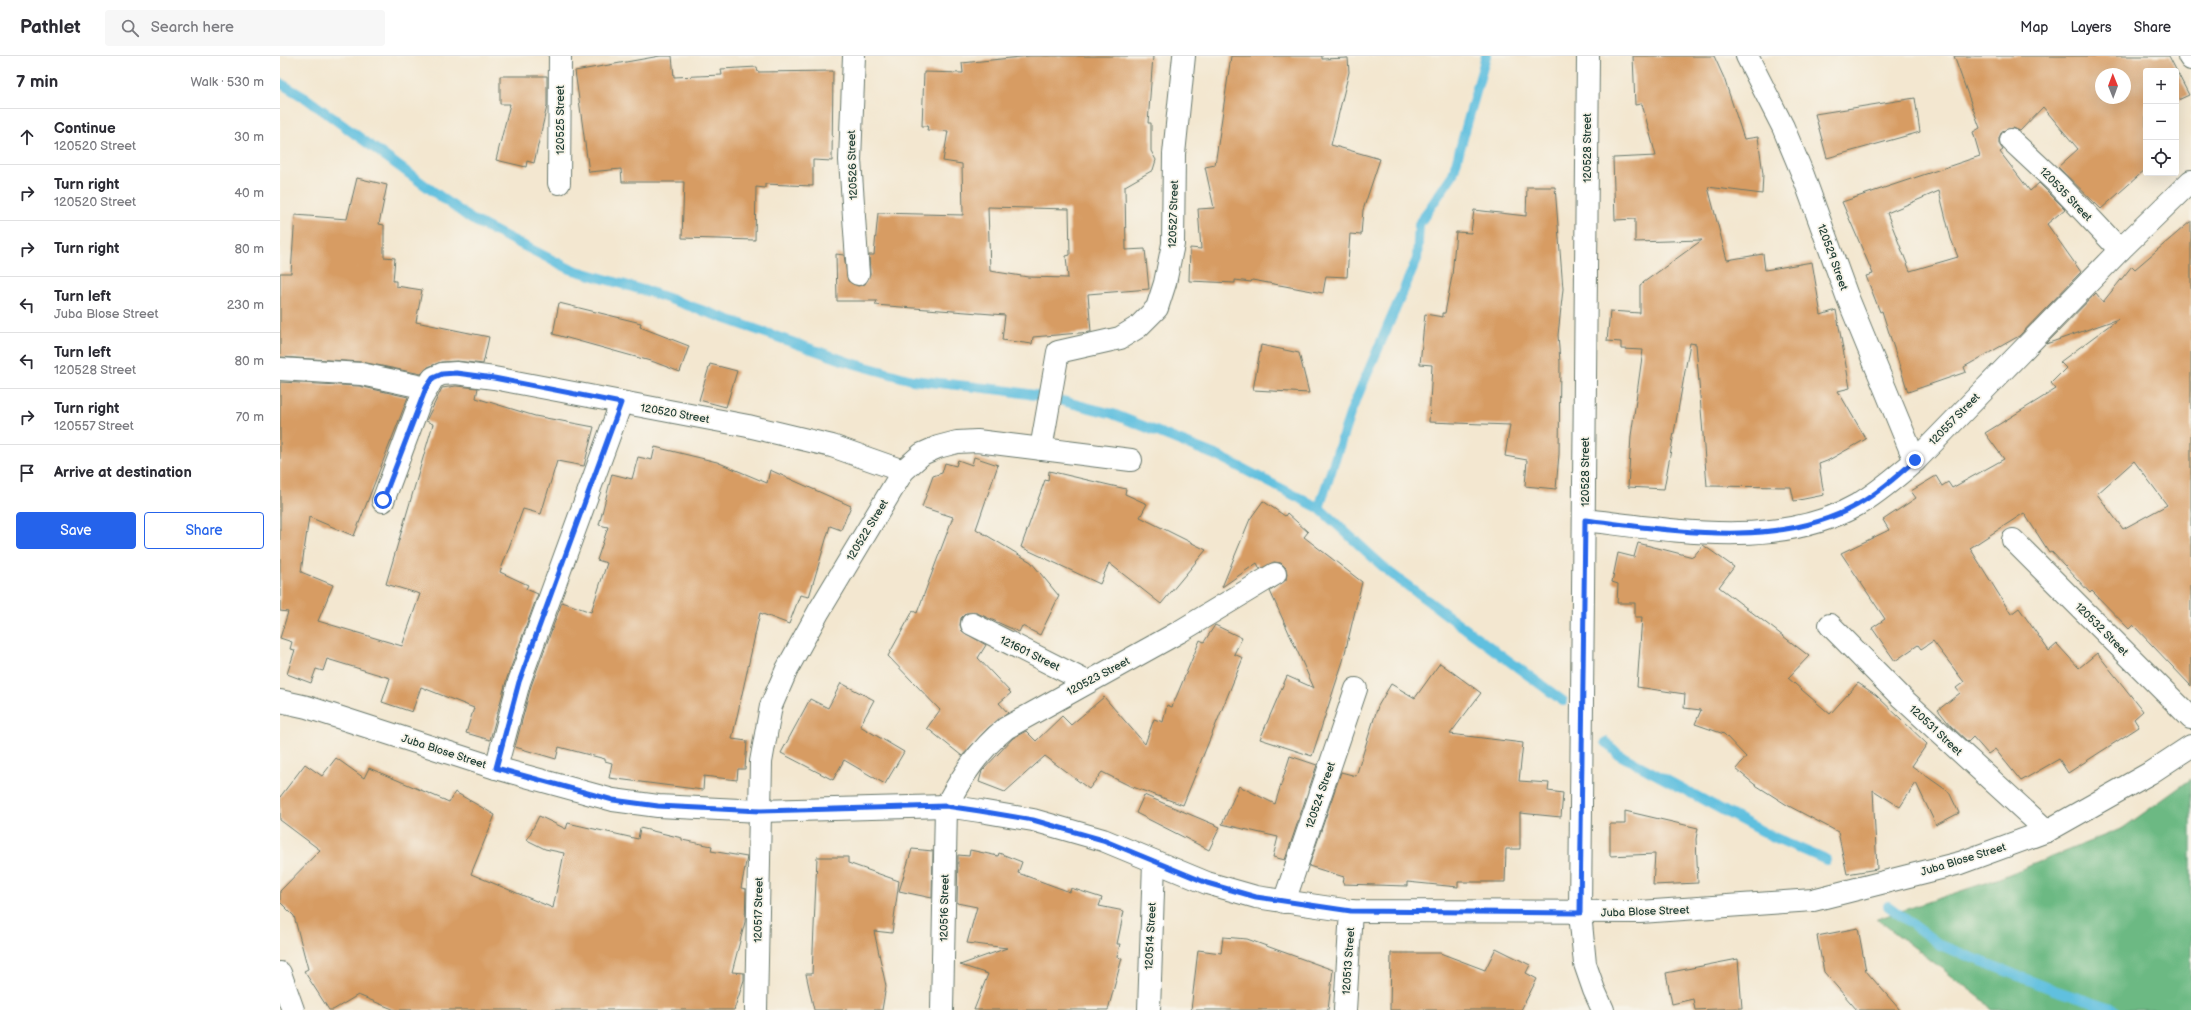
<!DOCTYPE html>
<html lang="en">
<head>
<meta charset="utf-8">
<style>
	:root { --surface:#fff; --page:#f7f7f7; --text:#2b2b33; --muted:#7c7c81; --line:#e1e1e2; --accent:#2563eb }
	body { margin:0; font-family:"Balsamiq Sans",sans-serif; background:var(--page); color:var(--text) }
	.controls { position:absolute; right:12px; top:12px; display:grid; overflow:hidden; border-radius:4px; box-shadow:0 4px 16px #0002 }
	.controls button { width:36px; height:36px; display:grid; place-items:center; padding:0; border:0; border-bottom:1px solid var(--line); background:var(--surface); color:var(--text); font:20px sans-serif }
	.compass { position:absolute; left:1815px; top:12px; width:36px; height:36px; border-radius:50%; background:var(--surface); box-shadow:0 4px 16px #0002; rotate:359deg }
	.stop { position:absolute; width:12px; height:12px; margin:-9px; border:3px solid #2563eb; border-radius:50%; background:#fff }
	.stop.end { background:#2563eb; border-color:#fff; box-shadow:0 1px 4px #0008 }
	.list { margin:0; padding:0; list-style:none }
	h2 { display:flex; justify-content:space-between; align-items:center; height:52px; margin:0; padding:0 16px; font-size:17px }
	h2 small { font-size:13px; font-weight:400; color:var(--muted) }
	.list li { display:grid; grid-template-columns:26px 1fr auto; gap:12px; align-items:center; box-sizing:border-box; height:56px; padding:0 16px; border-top:1px solid var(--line) }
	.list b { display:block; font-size:15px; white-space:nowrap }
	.list p { margin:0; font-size:13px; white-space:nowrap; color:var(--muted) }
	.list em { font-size:13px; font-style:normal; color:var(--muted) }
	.actions { display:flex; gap:8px; padding:12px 16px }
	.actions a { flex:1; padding:9px 0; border:1px solid var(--accent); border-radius:4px; text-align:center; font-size:14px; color:var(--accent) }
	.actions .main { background:var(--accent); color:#fff }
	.icon { flex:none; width:22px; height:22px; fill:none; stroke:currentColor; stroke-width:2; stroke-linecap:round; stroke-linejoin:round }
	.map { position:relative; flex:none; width:1911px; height:954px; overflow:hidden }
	header { display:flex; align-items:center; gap:24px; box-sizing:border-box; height:56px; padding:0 20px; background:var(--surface); border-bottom:1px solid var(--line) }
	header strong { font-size:19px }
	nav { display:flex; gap:22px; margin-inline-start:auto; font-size:14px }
	.search { width:280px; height:36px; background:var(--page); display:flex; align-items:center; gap:10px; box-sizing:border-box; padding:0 14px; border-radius:4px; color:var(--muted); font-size:15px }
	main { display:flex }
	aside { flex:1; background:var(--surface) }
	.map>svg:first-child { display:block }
</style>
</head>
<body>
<header>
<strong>Pathlet</strong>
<div class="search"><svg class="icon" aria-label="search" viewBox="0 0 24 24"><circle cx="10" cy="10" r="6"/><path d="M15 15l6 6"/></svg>Search here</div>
<nav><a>Map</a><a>Layers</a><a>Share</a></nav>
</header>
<main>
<aside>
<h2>7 min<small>Walk · 530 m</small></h2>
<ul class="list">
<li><svg class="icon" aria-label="ahead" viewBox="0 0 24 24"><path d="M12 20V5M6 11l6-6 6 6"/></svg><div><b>Continue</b><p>120520 Street</p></div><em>30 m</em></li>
<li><svg class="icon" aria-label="right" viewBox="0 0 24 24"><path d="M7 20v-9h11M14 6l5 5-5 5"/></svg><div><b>Turn right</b><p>120520 Street</p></div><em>40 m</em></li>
<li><svg class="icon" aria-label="right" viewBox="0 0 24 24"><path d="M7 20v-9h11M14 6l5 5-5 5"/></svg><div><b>Turn right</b></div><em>80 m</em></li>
<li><svg class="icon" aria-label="left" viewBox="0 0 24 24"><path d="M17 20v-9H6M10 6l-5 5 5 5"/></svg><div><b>Turn left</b><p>Juba Blose Street</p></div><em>230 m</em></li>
<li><svg class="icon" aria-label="left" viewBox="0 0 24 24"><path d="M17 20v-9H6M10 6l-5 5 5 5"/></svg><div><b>Turn left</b><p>120528 Street</p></div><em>80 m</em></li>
<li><svg class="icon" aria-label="right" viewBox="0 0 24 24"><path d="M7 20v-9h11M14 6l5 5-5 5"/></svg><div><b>Turn right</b><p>120557 Street</p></div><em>70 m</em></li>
<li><svg class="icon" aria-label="arrive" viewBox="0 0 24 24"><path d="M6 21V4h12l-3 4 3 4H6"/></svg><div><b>Arrive at destination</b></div></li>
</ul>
<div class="actions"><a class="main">Save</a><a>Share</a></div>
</aside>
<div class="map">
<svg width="1911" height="954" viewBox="0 0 1911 954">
	<rect width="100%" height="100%" fill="#f7f3e8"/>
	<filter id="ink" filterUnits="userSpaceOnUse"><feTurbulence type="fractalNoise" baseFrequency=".025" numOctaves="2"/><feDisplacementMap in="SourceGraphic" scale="8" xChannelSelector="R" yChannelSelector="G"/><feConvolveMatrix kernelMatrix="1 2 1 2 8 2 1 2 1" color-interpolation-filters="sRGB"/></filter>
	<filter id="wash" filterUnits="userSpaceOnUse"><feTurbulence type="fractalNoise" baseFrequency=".012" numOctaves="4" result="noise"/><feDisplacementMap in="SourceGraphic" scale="16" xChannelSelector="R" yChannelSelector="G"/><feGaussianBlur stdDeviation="0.9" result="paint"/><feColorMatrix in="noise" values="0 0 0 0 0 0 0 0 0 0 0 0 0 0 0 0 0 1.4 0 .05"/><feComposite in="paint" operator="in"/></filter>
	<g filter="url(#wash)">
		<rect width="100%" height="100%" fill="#f3e7d0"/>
		<path fill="#6cb983" stroke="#467b5c" d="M1911,723V954H1712L1703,944L1597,863L1717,823L1843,772Z"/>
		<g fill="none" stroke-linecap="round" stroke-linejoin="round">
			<g stroke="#61c0df" stroke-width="10">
				<path d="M0,27L27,43L191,163L290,213L373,237L568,306L632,324L723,334L767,341L833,358L940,401L1039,452L1109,516L1283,645"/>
				<path d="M1039,452L1071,355L1137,203L1139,168L1173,118L1206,0"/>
				<path d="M1326,686L1338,698L1489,779L1546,804"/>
				<path d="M1608,850L1660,889L1774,934L1835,954"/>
			</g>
		</g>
		<g id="blocks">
			<g fill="#d79c63" fill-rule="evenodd">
				<path d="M380,0H392L394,21L442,19L441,13L477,11L478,16L553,15L552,105L533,104V130L485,128V132L476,131L475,184L402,182L404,126H342L341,113L309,116L295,15Z"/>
				<path d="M750,0H873L868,67H871V95L876,104L873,114L845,130L846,194L865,193L869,233L808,238L811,276L753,281L752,288L722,284L725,259L595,249L597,245H557L556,198L564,199L568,225L578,230L585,228L590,218L589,199H594L598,157L683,159L682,108L663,105L668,75L647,74L648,70H642L644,16L683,17L682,7ZM708,151L789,153L790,199L786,200L788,222L748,221L710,215Z"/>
				<path d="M951,0H1042V3L1068,2L1069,16L1051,89L1100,103L1083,154L1081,179L1070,178L1067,221L1046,220L1043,237L972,224L971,226L955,224V227L909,225L910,192L921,193L918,153L934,152L925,111L935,109Z"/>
				<path d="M1353,0H1434L1444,22L1464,83L1478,81L1483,118L1482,138L1428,131L1447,204L1483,198L1485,214L1532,206L1541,259L1556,254L1570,332L1558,335L1586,383L1547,405L1539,408L1544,439L1514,445L1511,431L1427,430L1416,288L1410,287L1384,433L1348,431L1351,380L1363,294L1341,293V286L1327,285L1330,255L1360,257V229L1422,184L1355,186V163L1335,164L1333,102L1376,100L1362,48L1355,49Z"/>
				<path d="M1674,0H1889L1909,39L1896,45V15H1866V113L1821,153L1778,111L1798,93L1763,51L1740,75L1733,72L1722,75L1719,82V88L1723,94L1720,96L1750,135L1759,127L1785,153L1767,168L1801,216L1739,280L1684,311L1686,316L1628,336L1602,255L1600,256L1586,220L1593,218L1562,146L1700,100L1693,76L1700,72ZM1821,18H1845V42H1821ZM1659,135L1671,183L1678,201L1630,215L1607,157Z"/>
				<path d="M220,20H267V50L254,107L247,105L246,111L216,104L230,48H220Z"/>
				<path d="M1635,42L1640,76L1547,102L1535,58Z"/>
				<path d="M77,122L107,129L99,168L104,169V201L115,202L113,225H116V230L142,234L136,266L209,281L203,308L177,305L161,306L148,311L141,318L82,306L0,301V217H11L15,159L67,163Z"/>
				<path d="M1247,131H1275L1283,233L1278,279L1280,306L1279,398L1276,433L1245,430L1247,404L1225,400L1230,369L1149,366L1152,309L1140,308L1145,258L1163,261V257H1165L1172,220L1176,176L1191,177L1194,154L1246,160Z"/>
				<path d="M1911,165V630L1853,569L1849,573L1812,535L1810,537L1771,495L1769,496L1744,457L1690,492L1731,558L1739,552L1769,595L1777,588L1799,612L1817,597L1863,655L1854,663L1859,671L1788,717L1779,703L1741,725L1715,693L1708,698L1693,681L1688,686L1670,669L1658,654L1680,637L1676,632L1684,626L1653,585L1641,593L1638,589L1615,605L1592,572L1605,563L1561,497L1609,474L1603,464L1636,442L1631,435L1656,420L1662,430L1668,426L1672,432L1724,403L1705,377L1776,333L1771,327L1786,312L1780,306L1838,263L1766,288L1816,237L1823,246L1852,210L1855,213ZM1854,405L1887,449L1843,473L1817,438Z"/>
				<path d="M279,247L361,267L360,271L409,290L400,316L374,306L273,278Z"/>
				<path d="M981,289L1019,297L1029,337L973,334Z"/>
				<path d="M430,308L457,315L446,351L419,344Z"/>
				<path d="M0,326L79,330L128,341L74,480L29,461L21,516L53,529L38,565L122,590L140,538L106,528L153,368L146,365L162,332L176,330L198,332L196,342L255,360L314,371L304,410L277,405L261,458L243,453L220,516L248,529L246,533L258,538L227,622L210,684L186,677L194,652L141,631L132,656L102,646L110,622L47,603L43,615L36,613L31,627L7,618L15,594L10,593L12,586L0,582L8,556L0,555Z"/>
				<path d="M375,391L437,406L487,427L490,414L571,450L561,474L550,470L529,541L520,539L509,568L480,557L452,683L467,685L465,713H458L457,724L424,720L423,734L329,722L332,707L325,705V703L279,691L276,703L235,691L251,630L282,546L311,556L327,507L317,504L328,471L319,469L332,418L352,423L358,401L372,404Z"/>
				<path d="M694,401L718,409L696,473L751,506L779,540L760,579L742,570L739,576L697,557H686L681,562L680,569L682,575L706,589L698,602L731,637L719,647L728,657L708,672L682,700L647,672L660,654L608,600L633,555L637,557L673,461L642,451L653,420L662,417L665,407L676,410L678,404L692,409Z"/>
				<path d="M769,415L846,433L845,438L867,448L860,461L926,494L881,548L829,507L820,528L741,491L765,424L768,425Z"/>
				<path d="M983,445L1005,460L1007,457L1028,476L1024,481L1082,526L1063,605L1032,700L980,683L1007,620L1034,632L990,535L1006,524L1007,518L1006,512L1001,507L994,506L980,513L977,507L942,531L970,463Z"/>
				<path d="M1358,487L1413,501L1423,489L1454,511L1439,531L1529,600L1508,622L1550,658L1578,627L1596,639L1647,688L1632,710L1669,736L1679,757L1656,769L1636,727L1620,751L1593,734L1597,813L1567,818L1558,776L1507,749L1474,728L1456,713L1466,701L1444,678L1415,668L1421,654L1404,652L1405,638L1357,631L1362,561H1355V547H1337L1338,528L1332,526L1338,497L1354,501Z"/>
				<path d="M935,569L962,582L954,598L963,602L903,749L850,730L822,716L809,733L765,700L725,736L699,726L702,715L733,682L746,675L756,685L782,660L791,669L824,641L865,688L874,663L883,666L887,649L892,651L920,584L924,586Z"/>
				<path d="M1160,607L1201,637L1170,678L1243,687L1239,725L1269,727L1268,735L1283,737L1281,761L1240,757V793H1226L1225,826H1178V831L1127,826V830L1063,828L1064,821L1029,810L1061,716L1076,720L1098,650L1111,628L1135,642Z"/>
				<path d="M561,627L594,644L580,670L624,696L605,728L564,704L553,724L501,697L530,643L548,652Z"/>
				<path d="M1010,700L1037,709L1005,804L993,801L998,781L942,768L959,730L995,748Z"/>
				<path d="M56,702L84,722L89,712L169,746L175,736L215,759L191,818L273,852L284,797L265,793L247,784L259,760L286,773L288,767L358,783L360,772L402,782V784L432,790L431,795L467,801L461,832L466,833L465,866L452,916L464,917V924L454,954H115L78,939L53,954H49L24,915L28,913L14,860L0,846V835L40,794L0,764V741L25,708L42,720Z"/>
				<path d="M864,739L940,771L929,794L856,757Z"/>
				<path d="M1345,755L1418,772L1416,783L1418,827L1373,829L1375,798L1330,800V768H1345Z"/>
				<path d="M632,793L653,795L652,842L619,835Z"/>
				<path d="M690,794L718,800L719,797L742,806L738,817L790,836L791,832L822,842L819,850L844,855L837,888H840L837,901L842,902L828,954H694L708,918L680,909L727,892L687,887L697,851L677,847L678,799L689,800Z"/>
				<path d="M537,801H568V807L619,825L612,877L594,875L606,930L602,954H534L526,918H532Z"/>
				<path d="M1578,872L1586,915L1620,954H1577L1544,916L1537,880Z"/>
				<path d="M943,881L967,883L1053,914L1048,954H911L918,894L941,897Z"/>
				<path d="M1216,892L1250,909L1246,917L1257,923L1241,954H1110L1111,897H1160L1205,914Z"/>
				<path d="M1458,903L1462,952L1415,954L1413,943L1392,948L1386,917Z"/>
			</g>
		</g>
	</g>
	<g filter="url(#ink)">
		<use href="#blocks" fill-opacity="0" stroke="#69786b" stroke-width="1"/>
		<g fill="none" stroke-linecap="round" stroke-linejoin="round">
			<g stroke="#69786b" stroke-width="24">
				<g id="street">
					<path d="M574,0L570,104L578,218"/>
					<path d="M1308,0L1300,857L1305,908L1314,934L1323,954"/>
					<path d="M1467,0L1503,71L1523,119L1567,240L1635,405"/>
					<path d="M1909,0L1911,3"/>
					<path d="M1731,84L1778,128L1840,194"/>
					<path d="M279,127L280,0"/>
					<path d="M0,313L81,318L147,332"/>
					<path d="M761,393L778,296L840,282L858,271L877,252L885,227L893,188L894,98L904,0"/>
					<path d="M103,445L140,345L153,322L162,318L176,317L214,322L468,370L552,390L623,415"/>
					<path d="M1305,464C1391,474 1498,494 1577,449C1598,437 1617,420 1635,405L1840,194L1911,125"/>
					<path d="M1733,484L1911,662"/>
					<path d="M692,568L807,626"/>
					<path d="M1550,569L1622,642L1767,775"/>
					<path d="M0,645L27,651L216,712L333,744L378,750L480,755L666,750L700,755L753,764L823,784L927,827L976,841L1071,855L1360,856L1533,844L1680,807L1767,775L1870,717L1911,690"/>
					<path d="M216,712L239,626L341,347"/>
					<path d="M1004,846L1076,633"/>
					<path d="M0,917L13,954"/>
					<path d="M476,954L481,706L491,650L507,613L539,555L623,415L642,398L658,391L677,386L697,385L851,404"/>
					<path d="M662,954L666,750C682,720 699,694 726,672L899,576L995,518"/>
					<path d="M869,954L874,806"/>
					<path d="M1065,954L1071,855"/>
				</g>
			</g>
			<use href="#street" stroke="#fff" stroke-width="22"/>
		</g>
	</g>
	<g fill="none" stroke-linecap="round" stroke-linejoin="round" filter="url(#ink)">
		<path stroke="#2563eb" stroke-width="5" d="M103,444L146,332L153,322L162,318L176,317L214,322L341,347L239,626L216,712L333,744L378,750L480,755L666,750L700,755L753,764L823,784L927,827L976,841L1071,855L1300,857L1305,464C1391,474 1498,494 1577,449C1598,437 1617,420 1635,404"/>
	</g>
	<g text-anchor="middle" stroke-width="3.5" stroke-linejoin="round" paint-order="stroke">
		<g font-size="11" fill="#1f3d34" stroke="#f7f3e8">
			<text transform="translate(280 64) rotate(-90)" y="4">120525 Street</text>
			<text transform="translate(1307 92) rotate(-90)" y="4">120528 Street</text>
			<text transform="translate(572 109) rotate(-92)" y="4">120526 Street</text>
			<text transform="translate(1786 138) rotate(46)" y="4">120535 Street</text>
			<text transform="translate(893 158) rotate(-88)" y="4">120527 Street</text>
			<text transform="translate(1553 201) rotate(70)" y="4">120529 Street</text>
			<text transform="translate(395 357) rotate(10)" y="4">120520 Street</text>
			<text transform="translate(1674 363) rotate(-46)" y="4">120557 Street</text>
			<text transform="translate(1305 416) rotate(-90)" y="4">120528 Street</text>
			<text transform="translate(587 474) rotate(-59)" y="4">120522 Street</text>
			<text transform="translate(1822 573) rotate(45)" y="4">120532 Street</text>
			<text transform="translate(750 597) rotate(26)" y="4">121601 Street</text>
			<text transform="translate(818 620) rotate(-28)" y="4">120523 Street</text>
			<text transform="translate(1656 674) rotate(43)" y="4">120531 Street</text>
			<text transform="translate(164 695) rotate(18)" y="4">Juba Blose Street</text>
			<text transform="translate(1040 739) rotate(-71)" y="4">120524 Street</text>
			<text transform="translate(1683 803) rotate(-17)" y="4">Juba Blose Street</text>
			<text transform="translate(664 852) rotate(-89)" y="4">120516 Street</text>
			<text transform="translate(478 854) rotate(-89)" y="4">120517 Street</text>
			<text transform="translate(1365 855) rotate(-2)" y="4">Juba Blose Street</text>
			<text transform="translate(870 880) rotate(-87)" y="4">120514 Street</text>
			<text transform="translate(1068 905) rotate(-86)" y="4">120513 Street</text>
		</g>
	</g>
</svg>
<div class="controls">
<button>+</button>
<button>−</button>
<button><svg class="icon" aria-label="locate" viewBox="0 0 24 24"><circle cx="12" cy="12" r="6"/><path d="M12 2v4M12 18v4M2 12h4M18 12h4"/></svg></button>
</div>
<svg class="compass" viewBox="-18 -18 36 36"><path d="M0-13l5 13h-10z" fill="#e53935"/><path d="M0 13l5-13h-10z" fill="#7c7c81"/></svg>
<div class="stop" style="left:103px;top:444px"></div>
<div class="stop end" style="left:1635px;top:404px"></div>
</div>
</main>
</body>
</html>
